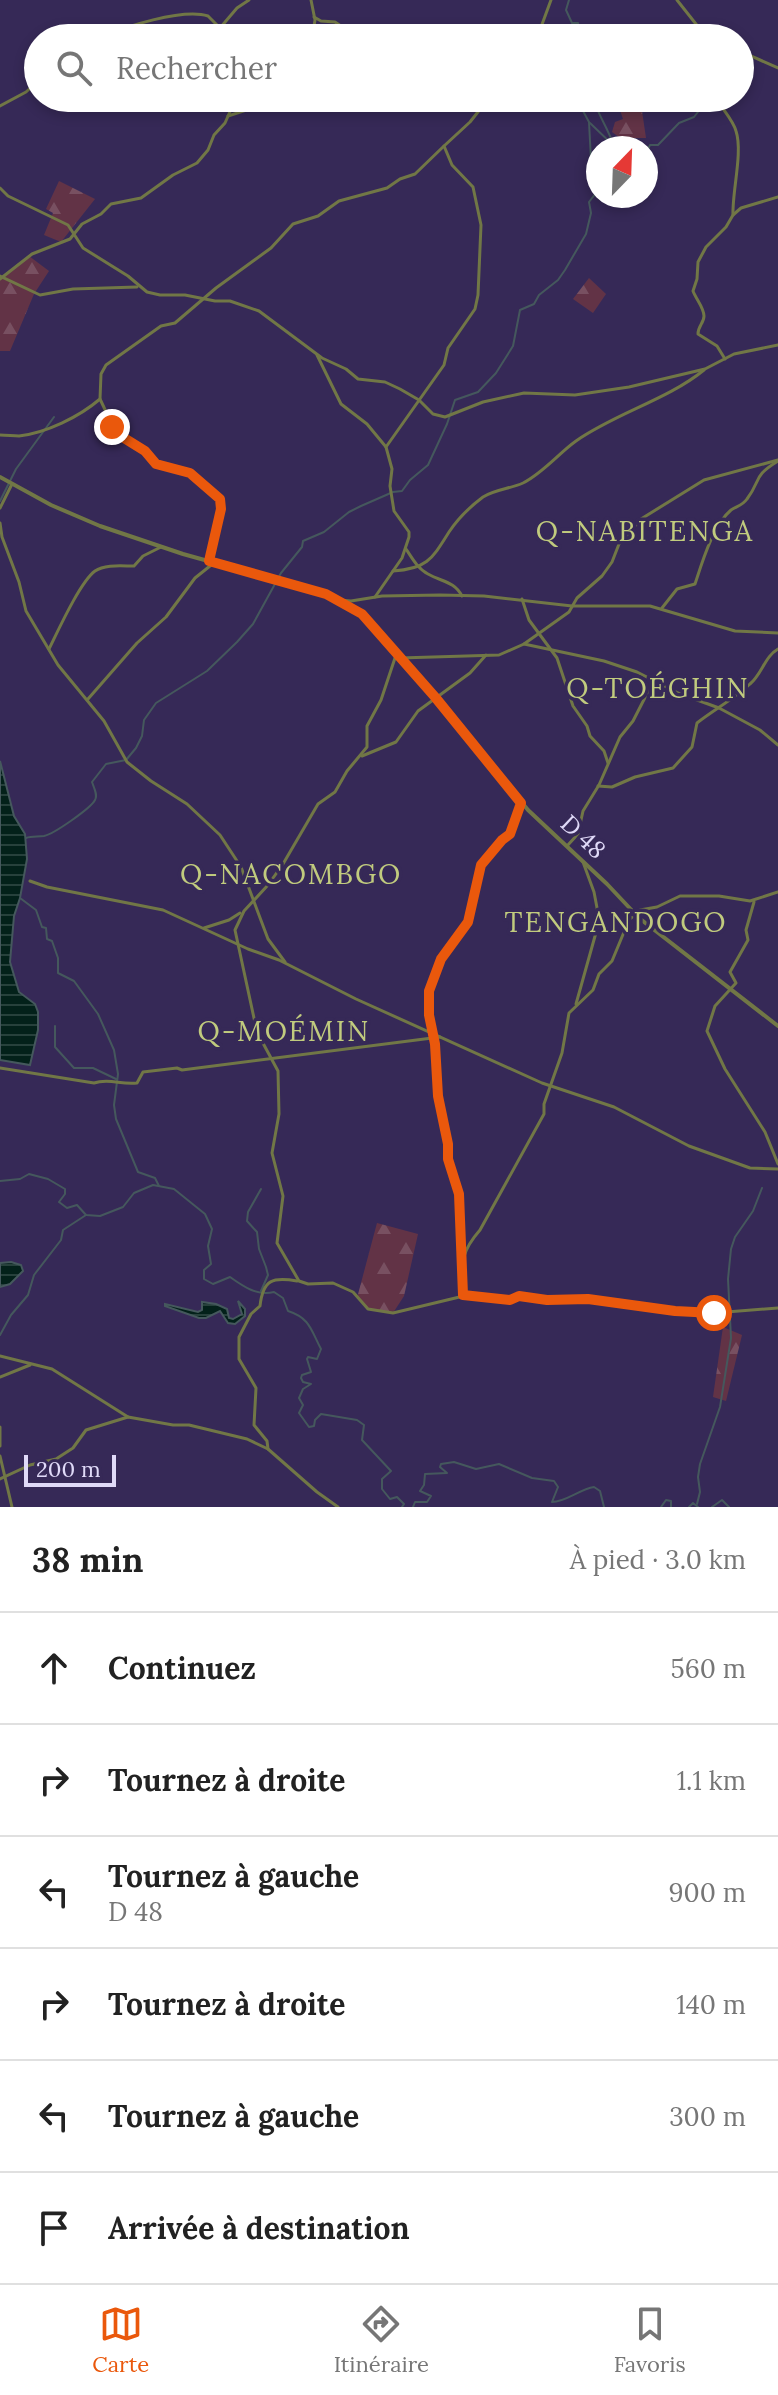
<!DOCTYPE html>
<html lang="fr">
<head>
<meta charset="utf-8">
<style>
	:root { --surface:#fff; --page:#f2f2f2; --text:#222; --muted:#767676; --line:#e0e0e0; --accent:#ea580c }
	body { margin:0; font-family:Lora,serif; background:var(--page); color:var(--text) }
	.compass { position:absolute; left:586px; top:136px; width:72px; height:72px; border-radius:50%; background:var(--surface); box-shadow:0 4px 12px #0003; rotate:23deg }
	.scale { position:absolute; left:24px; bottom:20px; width:92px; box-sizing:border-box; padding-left:8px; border:4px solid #e0daf8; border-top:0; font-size:22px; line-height:28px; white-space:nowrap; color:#e0daf8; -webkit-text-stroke:6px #362957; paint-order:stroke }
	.stop { position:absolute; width:24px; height:24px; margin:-18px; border:6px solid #ea580c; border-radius:50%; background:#fff }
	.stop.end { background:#ea580c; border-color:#fff; box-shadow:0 2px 8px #0008 }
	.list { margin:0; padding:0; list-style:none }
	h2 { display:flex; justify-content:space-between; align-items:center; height:104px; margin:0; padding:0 32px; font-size:34px }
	h2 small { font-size:26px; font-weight:400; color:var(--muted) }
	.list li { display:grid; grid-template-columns:52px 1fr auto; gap:24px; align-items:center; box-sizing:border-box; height:112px; padding:0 32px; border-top:2px solid var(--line) }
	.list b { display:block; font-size:30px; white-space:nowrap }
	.list p { margin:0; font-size:26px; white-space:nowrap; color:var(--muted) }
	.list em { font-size:26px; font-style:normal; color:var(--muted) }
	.icon { flex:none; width:44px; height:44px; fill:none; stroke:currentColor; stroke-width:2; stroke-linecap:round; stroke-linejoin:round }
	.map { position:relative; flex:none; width:778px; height:1507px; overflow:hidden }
	.search { position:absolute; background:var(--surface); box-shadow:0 4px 12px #0003; left:24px; right:24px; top:24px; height:88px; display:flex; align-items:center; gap:20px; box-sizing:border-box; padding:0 28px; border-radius:44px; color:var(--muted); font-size:30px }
	.sheet { height:776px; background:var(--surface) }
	nav { display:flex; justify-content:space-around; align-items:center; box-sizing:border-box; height:112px; border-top:2px solid var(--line); background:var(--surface); font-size:22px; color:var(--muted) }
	nav a { display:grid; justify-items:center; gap:4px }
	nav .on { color:var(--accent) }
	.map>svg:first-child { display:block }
</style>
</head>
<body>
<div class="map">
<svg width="778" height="1507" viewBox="0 0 778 1507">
	<defs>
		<pattern id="forest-firs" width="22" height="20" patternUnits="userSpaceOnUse" patternTransform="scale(2)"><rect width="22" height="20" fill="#623346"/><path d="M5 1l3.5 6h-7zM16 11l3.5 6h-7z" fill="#785061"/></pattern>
		<pattern id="water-rules" width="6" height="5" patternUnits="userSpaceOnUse" patternTransform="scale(2)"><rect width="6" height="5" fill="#03211a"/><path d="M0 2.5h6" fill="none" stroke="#27413c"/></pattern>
	</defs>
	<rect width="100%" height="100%" fill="#362957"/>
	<g fill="url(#forest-firs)">
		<path d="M624,103L642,111L646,138H634L627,143L612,132L615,122L623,119L620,110Z"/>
		<path d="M59,181L95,199L61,242L44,235L53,213L46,209Z"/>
		<path d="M29,256L49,271L34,294L10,351H0V279Z"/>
		<path d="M589,278L606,294L593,313L573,299Z"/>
		<path d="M377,1223L418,1234L404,1296L393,1313L368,1309L357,1298Z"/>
		<path d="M723,1327L742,1335L726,1401L713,1397Z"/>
	</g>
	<g fill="url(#water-rules)" stroke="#45585d" stroke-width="2">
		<path d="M0,761L14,816L25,834L27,859L20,898L14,916L10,962L19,992L35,1004L38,1012V1030L30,1065L0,1060Z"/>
		<path d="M11,1262L21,1265L23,1271L10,1284L0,1287V1263Z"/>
		<path d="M238,1301L245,1309V1316L235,1324L228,1323L220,1311L206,1318H199L165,1306V1304L198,1312L202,1310V1302L216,1304L227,1309L229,1318L233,1319L242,1314Z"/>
	</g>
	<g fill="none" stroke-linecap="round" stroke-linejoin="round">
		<g stroke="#45585d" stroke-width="2">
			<path d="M569,0L566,10L572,23H578L580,38"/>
			<path d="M593,98C598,115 608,128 613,144"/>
			<path d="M590,123L616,148"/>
			<path d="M646,153L650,145H658L679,123L694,117L709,98"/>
			<path d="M600,196H611"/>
			<path d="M0,501L16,469L54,417"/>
			<path d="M26,838C32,836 38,837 44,836C54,834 91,808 95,800C98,795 94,788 92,782L106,764L126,760L136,748L142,736L144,720L156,703L207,671L237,642L253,624L281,573L302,547L303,541L324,532L349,512L361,506L393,492L402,491L410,480L428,465L447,424L455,400L478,392L496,373L513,346L520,310L534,304L539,295L558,280L565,270L586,234L591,213L589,202L596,193L597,185L592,179L589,122L576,98"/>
			<path d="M20,898L36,910L42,927L46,928L47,939L52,941L58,958V973L74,981L98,1014L114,1050L118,1074L114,1105L116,1119L138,1172L155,1178L159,1186"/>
			<path d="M55,1026V1047L74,1068H93L116,1079"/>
			<path d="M0,1181L20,1179L29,1174L48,1179L65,1189V1194L59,1202L67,1208L77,1205L86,1215L100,1216L123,1207L134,1193L153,1185L174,1189L205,1214L212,1229L208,1246L211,1264L204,1270V1279L213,1284L230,1277C244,1287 257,1296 274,1292L283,1298L288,1311C310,1318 311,1330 321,1349L317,1359L308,1357L307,1359L311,1372L302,1375L301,1378L303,1382L311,1384L303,1389L299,1398L303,1405L299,1413L309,1427L314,1426L315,1420L321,1414L357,1420L364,1425L362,1440L391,1471L382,1479V1489L390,1499L397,1497L404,1504L402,1507"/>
			<path d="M261,1291L268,1275L266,1267L259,1249L257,1232L247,1221L248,1212L261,1189"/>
			<path d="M0,1335L11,1315L28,1295L34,1275L61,1240L63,1230L86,1215"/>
			<path d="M697,1504L700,1492L698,1477L700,1464L720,1407L731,1338L728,1279L731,1249L735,1237L753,1211L762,1188"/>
			<path d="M413,1507L415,1502H427L431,1496L420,1491L424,1485L425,1474L447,1473L440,1467L441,1464L454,1462L476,1469L499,1464L532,1478L554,1481L558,1487L552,1502C566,1502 580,1489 594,1487L600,1491L604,1507"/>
			<path d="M661,1507L666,1500L671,1501V1507"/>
			<path d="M689,1507L693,1503L698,1507"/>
			<path d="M712,1507L722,1500L729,1507"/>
		</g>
		<g stroke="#717746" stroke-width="3">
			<path d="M311,0L315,20L312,38"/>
			<path d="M677,0L707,38"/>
			<path d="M314,17L321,21L335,22L359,38"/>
			<path d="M220,28L232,38"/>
			<path d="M99,38C123,27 183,8 208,16L220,28L237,8L249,0"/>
			<path d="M537,38L551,0"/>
			<path d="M740,51L778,68"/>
			<path d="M716,98C722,109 733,120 736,131C743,152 732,192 733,215"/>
			<path d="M0,106L26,92L38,81"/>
			<path d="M228,116L259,106L263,98"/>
			<path d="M0,188L8,196L68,225L83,248L128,276L147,292L160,295H185L215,301H230L259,311L322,358L346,369L358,379L385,382L400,389L419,400L433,414L445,417L483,402L524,393L575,395L629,387L705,369L734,354L778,345"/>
			<path d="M0,276L40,295L73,289L137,287"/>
			<path d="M0,279L32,254L70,239L82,224L101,214L111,204L141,198L173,175L197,163L208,150L214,135L225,123L236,98"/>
			<path d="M317,355L341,404L367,424L386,447"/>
			<path d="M725,359L717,346L698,334C698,326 704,323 704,316C704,308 696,299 693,291L697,279L698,262L706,247L726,227L733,215L741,208L778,197"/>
			<path d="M100,399L116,433L145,451L161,467L176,469L196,477L220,499L221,509L209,561"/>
			<path d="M0,435C7,435 13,436 19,436C46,433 79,417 100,399L101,374L106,365L161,326L175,323L216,288L271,248L293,224L318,216L339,201L387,188L400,179L415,174L444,146"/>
			<path d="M0,508L12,484"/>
			<path d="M0,523L2,537L19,582L26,611L58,665L104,721L127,762L151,781L187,804L220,835L241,867L268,939L285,962"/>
			<path d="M406,549C412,558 418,569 428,574C442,582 454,581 462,596"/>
			<path d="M393,571C427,569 432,559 449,532C457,520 471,506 483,497C496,489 510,489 523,483C543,473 559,453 576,441C616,413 667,400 704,370"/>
			<path d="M375,597L402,558L409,537V532L394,511L390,486L392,469L386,447L444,365L448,348L475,309L478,295L481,225L473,187L452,165L444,146L470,122L489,98"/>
			<path d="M522,599L529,620L557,658L573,706L587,726L590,736L604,751L608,763"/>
			<path d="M339,600L351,601L382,596L440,595L484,596L572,606H650L735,631L778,633"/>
			<path d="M662,608L677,589L695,584C702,563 713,525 731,510C737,506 742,506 747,499C762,479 752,477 778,461"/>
			<path d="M524,644L604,661L637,672L678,693L719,708L760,730L778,745"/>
			<path d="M49,649C58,631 80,582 95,571C105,564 122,566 134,566L143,556L161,547"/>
			<path d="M397,652L381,700L367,726V747L347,771L335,792L318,804L283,864L268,885L244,911L235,930L257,1032L278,1071L279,1114L272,1153L283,1196L277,1243L299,1281L308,1284L333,1283L353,1292L368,1309L393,1313L472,1294L510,1300L519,1296L547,1300L588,1299L675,1311L714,1313L778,1308"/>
			<path d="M400,658L499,655L524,644L569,612L577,598L602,576L612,562L619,544L641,519L704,480L778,460"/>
			<path d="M88,699L137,643L166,617L195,578L215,562"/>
			<path d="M362,756L396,742L418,711L470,673L486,655"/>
			<path d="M598,786L612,787L635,777L673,768L692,747L697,723C715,709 734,699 750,684C762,674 765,656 778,649"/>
			<path d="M567,846L578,834L583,811L599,785L620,737L633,721L653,682"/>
			<path d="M30,881L47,887L163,910L248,949L279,960L356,999L542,1083L614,1107L689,1146L750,1168L778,1169"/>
			<path d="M754,902L746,930L748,940L730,972L736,983L715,1006L707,1031L725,1069L765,1132L778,1164"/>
			<path d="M204,928L229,920L240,913"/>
			<path d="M576,1004L597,929L598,913L594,892L583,862"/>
			<path d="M0,1068L94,1083C109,1078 121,1085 137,1083L143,1072L177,1068L182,1070L440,1037"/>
			<path d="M462,1252L459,1194L448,1159V1144L438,1096L435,1044L429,1015V991L441,959L468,922L481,865L502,840L510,834L521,803"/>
			<path d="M463,1295C462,1264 459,1254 480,1230L544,1114V1104L562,1053L569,1013L593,990L599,974L612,961L629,920L640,910L657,907L680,896H719L750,901L778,892"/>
			<path d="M0,1356L52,1369L128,1417"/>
			<path d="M0,1377L30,1365"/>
			<path d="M0,1427V1446"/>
			<path d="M268,1449L267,1441L254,1425L256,1388L239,1359V1337L251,1314L260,1306C263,1279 273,1277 297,1281"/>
			<path d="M0,1456L12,1507"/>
			<path d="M0,1479L30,1465L56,1459L73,1448L86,1430L128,1417L173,1425H189L247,1439L268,1449L317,1492L338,1507"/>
		</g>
		<path stroke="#717746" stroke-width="4" d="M0,477L51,505L100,526L183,554L326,594L362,614L438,700L528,810L607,884L639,918L778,1026"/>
	</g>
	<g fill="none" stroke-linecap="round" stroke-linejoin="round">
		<path stroke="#ea580c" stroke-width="10" d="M112,427L116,433L145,451L156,464L190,473L220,499L221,509L209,561L326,594L362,614L435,697L521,803L510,834L502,840L481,865L468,922L441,959L429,991V1015L435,1044L438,1096L448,1144V1159L459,1194L463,1295L510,1300L519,1296L547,1300L588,1299L675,1311L714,1313"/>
	</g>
	<g text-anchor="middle" stroke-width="7" stroke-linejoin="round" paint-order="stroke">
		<g font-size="24" fill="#e0daf8" stroke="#362957">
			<text transform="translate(583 837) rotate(43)" y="8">D 48</text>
		</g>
		<g font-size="28" letter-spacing="2" fill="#c1cb7e" stroke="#362957">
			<text x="645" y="541">Q-NABITENGA</text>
			<text x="658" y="698">Q-TOÉGHIN</text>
			<text x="291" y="884">Q-NACOMBGO</text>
			<text x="616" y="932">TENGANDOGO</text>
			<text x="284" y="1041">Q-MOÉMIN</text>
		</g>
	</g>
</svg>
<svg class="compass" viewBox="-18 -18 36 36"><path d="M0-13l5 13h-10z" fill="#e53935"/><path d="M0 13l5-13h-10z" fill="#767676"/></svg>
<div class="scale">200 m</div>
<div class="stop" style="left:714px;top:1313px"></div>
<div class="stop end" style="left:112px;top:427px"></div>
<div class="search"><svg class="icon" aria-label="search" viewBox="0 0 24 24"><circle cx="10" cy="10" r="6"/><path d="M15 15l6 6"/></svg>Rechercher</div>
</div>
<section class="sheet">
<h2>38 min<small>À pied · 3.0 km</small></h2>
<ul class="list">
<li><svg class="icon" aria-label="ahead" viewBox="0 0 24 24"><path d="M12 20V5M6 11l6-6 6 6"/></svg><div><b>Continuez</b></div><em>560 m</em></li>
<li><svg class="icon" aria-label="right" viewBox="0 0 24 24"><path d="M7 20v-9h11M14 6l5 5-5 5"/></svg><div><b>Tournez à droite</b></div><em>1.1 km</em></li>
<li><svg class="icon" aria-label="left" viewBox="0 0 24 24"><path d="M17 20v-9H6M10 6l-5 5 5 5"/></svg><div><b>Tournez à gauche</b><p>D 48</p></div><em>900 m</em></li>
<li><svg class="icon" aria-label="right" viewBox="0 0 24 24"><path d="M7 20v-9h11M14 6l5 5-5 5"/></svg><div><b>Tournez à droite</b></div><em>140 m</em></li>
<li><svg class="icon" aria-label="left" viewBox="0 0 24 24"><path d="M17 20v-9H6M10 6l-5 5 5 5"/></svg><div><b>Tournez à gauche</b></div><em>300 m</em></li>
<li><svg class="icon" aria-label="arrive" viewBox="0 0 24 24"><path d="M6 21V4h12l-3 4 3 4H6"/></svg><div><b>Arrivée à destination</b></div></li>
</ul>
</section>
<nav>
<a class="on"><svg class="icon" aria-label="map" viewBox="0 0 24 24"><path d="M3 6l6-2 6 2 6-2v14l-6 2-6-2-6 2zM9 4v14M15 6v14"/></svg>Carte</a>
<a><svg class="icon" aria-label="directions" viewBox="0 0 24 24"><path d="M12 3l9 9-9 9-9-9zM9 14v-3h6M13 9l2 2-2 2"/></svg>Itinéraire</a>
<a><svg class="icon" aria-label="saved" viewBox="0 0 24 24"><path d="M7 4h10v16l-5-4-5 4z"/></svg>Favoris</a>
</nav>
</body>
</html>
